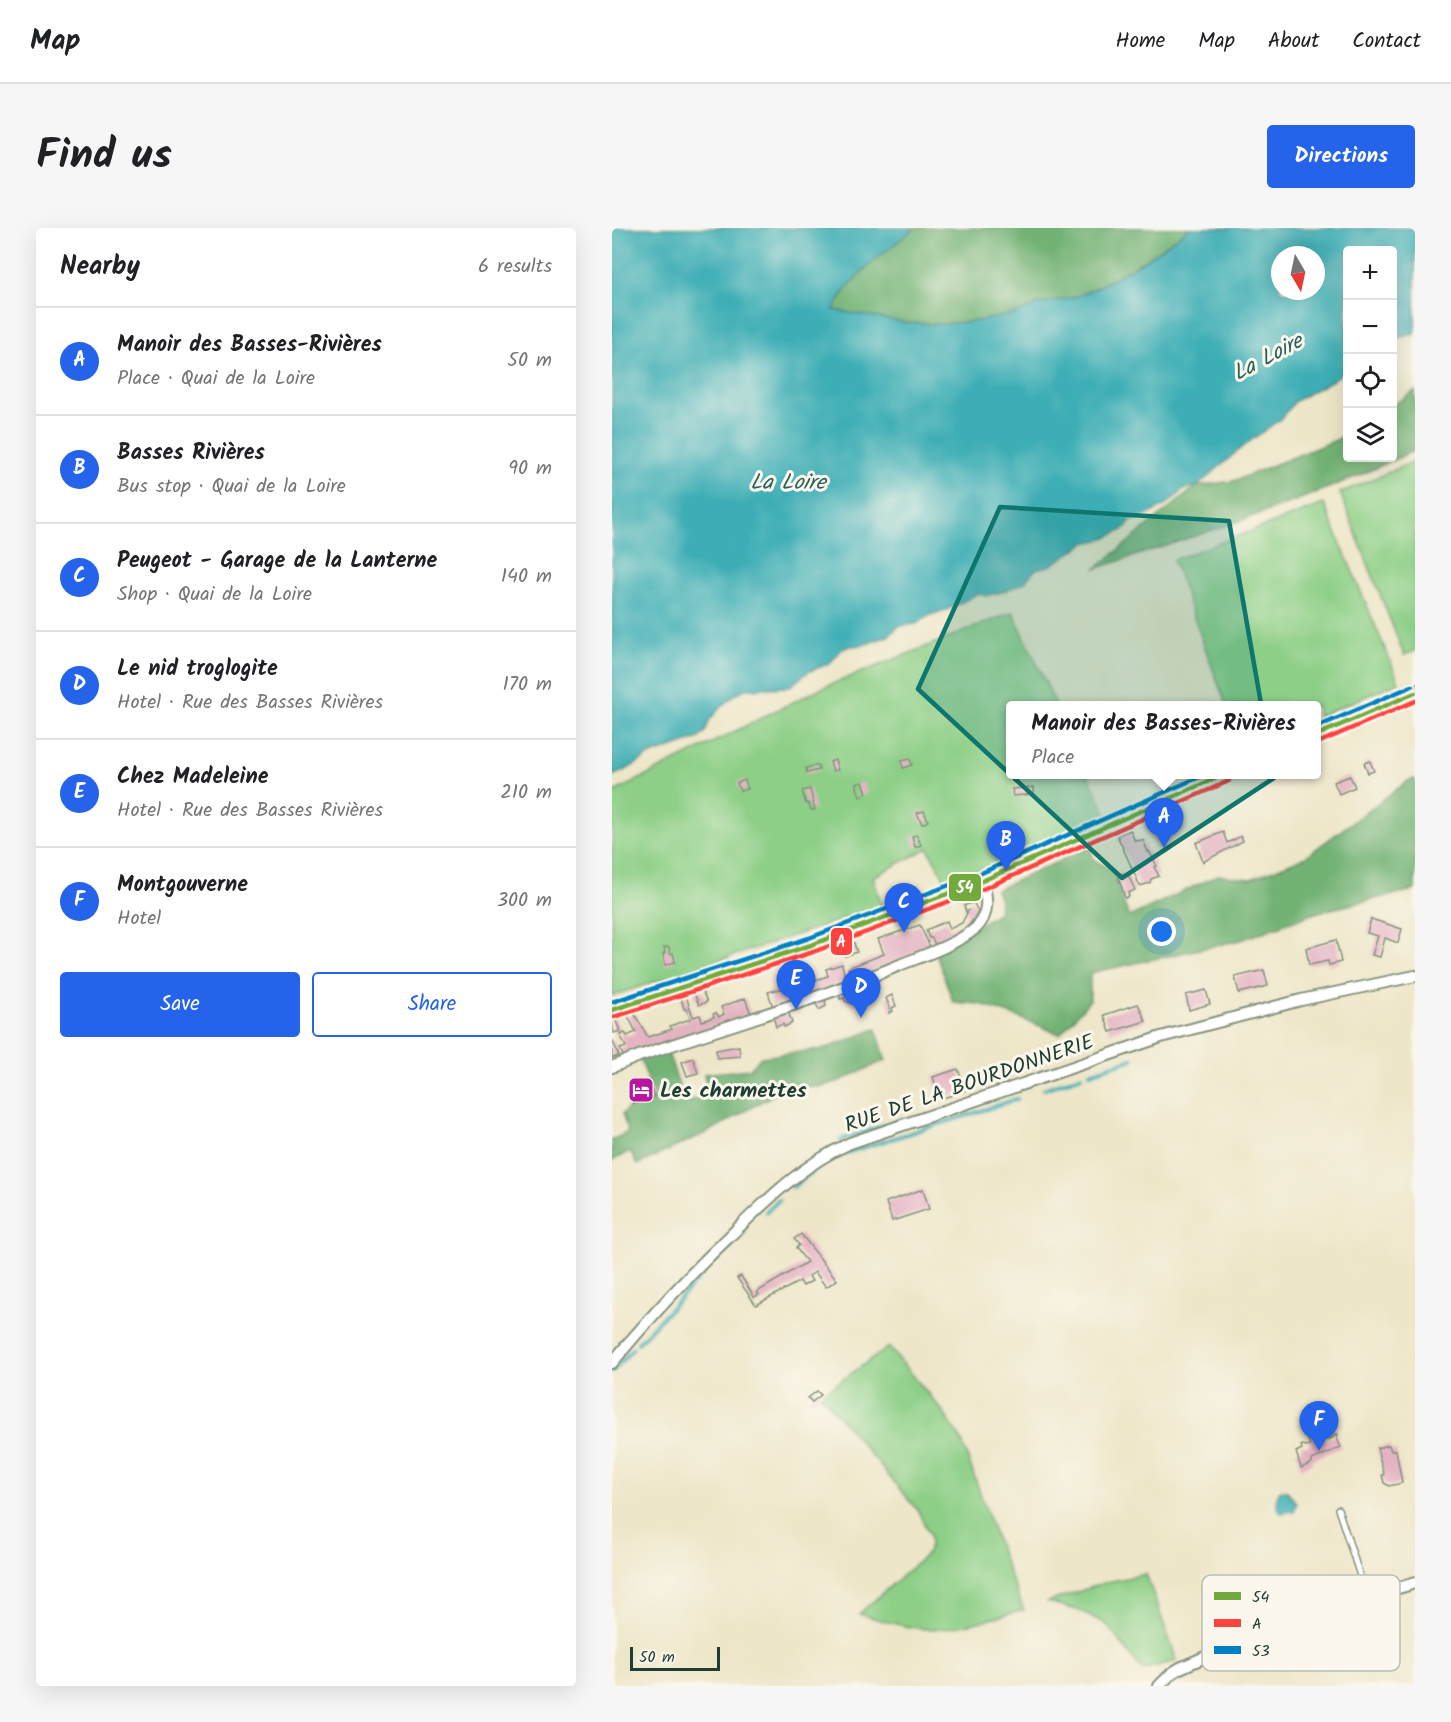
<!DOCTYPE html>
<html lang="en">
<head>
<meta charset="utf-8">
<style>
	:root { --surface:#fff; --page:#f6f6f6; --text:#202124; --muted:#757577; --line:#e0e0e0; --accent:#2563eb }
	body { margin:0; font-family:Kalam,sans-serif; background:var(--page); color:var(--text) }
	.controls { position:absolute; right:18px; top:18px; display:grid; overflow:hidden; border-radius:6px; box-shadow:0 6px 24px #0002 }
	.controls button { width:54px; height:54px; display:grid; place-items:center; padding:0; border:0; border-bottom:2px solid var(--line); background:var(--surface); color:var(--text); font:30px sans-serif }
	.compass { position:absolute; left:659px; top:18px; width:54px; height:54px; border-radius:50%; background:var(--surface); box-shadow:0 6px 24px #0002; rotate:171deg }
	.scale { position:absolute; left:18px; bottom:15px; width:90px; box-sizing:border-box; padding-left:6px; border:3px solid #1f3d34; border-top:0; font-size:16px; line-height:21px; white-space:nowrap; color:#1f3d34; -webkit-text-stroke:4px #fbf7ec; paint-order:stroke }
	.you { position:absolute; left:550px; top:704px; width:21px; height:21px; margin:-15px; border:4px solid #fff; border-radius:50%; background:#1a73e8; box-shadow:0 0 0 9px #1a73e833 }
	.badge { display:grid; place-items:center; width:39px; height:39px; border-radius:50%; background:var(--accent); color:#fff; font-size:20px; font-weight:700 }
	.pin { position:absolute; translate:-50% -50px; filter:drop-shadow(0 2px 3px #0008) }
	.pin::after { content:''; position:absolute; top:32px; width:21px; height:18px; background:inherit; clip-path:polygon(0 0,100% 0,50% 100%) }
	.popup { position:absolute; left:394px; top:473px; width:315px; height:78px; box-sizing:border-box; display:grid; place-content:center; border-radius:6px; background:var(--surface); filter:drop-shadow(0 2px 4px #0005); font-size:20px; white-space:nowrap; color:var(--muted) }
	.popup b { font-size:22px; color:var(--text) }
	.popup::after { content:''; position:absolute; left:50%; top:100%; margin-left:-12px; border:12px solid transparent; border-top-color:var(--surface) }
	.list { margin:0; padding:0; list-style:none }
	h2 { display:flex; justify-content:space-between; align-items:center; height:78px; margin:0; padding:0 24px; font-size:26px }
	h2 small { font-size:20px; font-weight:400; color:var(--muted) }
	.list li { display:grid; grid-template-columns:39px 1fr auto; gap:18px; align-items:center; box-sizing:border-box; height:108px; padding:0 24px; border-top:2px solid var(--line) }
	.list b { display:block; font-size:22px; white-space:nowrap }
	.list p { margin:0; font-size:20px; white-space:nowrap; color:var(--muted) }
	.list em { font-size:20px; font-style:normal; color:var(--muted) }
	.actions { display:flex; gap:12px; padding:18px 24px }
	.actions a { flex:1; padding:14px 0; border:2px solid var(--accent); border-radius:6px; text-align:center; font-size:21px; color:var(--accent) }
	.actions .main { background:var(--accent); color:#fff }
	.icon { flex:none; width:33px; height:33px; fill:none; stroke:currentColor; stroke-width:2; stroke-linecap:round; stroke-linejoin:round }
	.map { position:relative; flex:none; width:803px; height:1458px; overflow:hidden; border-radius:6px }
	header { display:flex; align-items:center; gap:36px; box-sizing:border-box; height:84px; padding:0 30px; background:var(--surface); border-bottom:2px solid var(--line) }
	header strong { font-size:28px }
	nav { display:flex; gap:33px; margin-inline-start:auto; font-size:21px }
	.intro { display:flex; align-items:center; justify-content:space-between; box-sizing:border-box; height:144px; padding:0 36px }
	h1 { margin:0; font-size:42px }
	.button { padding:15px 27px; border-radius:6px; background:var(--accent); color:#fff; font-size:21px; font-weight:700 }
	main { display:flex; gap:36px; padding:0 36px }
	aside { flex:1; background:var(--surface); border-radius:6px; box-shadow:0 6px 24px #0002 }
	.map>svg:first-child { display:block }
</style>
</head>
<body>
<header>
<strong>Map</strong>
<nav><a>Home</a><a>Map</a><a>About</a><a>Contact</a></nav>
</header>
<div class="intro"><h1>Find us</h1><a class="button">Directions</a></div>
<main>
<aside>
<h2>Nearby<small>6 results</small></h2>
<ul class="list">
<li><span class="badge">A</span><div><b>Manoir des Basses-Rivières</b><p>Place · Quai de la Loire</p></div><em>50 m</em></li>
<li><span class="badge">B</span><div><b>Basses Rivières</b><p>Bus stop · Quai de la Loire</p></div><em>90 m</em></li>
<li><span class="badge">C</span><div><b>Peugeot - Garage de la Lanterne</b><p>Shop · Quai de la Loire</p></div><em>140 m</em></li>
<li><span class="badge">D</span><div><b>Le nid troglogite</b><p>Hotel · Rue des Basses Rivières</p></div><em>170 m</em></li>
<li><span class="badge">E</span><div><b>Chez Madeleine</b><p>Hotel · Rue des Basses Rivières</p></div><em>210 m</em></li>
<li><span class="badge">F</span><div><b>Montgouverne</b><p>Hotel</p></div><em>300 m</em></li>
</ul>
<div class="actions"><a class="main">Save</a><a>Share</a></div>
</aside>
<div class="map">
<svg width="803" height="1458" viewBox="0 0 803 1458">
	<rect width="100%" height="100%" fill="#fbf7ec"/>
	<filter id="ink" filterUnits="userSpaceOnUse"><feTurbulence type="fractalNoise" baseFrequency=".0167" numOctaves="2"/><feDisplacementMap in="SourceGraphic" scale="12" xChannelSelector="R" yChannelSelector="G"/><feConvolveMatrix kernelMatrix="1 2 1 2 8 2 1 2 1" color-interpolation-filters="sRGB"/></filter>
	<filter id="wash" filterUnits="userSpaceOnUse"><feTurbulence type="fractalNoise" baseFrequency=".008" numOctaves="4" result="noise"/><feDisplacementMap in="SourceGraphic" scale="24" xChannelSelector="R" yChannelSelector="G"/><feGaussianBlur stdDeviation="1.35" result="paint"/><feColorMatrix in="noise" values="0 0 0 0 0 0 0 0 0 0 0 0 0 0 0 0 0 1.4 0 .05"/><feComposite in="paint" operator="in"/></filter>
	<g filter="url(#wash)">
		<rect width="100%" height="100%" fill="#ede6c8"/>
		<g fill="#8dcf87" stroke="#56865e" stroke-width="1.5">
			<path d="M803,233V423L792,427L728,265Z"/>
			<path d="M712,276L787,454L705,489V478L614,477L561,332Z"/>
			<path d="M401,384L444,477L399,478V546L476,547L494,586L335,656L316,620L261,649L270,678L0,768V565L205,462Z"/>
			<path d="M277,1119L329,1181L349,1211L391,1330L412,1382C384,1389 345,1402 316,1401C293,1400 270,1392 247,1386L316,1325L318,1317V1308L306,1283L209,1167Z"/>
			<path d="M534,1346L565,1433L530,1442L494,1396L469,1383L436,1374L495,1354Z"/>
		</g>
		<g fill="#72b274" stroke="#487854" stroke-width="1.5">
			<path d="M303,0H578L533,32L490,57L463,69L426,76L403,86L366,93L330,96L296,95L222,82C238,47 273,24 303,0Z"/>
			<path d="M803,163V222C701,271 591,306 483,341L585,258L622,253L724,212L735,205L736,230H780L781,177Z"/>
			<path d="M803,551V662L706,684L629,712L478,745V772L448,806L403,788L368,776L341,774L323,723L347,710L387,684L388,672L384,662L478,619L482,632L500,642L517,689L606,647L639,651L693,629L796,553Z"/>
			<path d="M264,801L274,832L225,854L206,859L180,856L100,902L25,937L18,923L0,933V912L16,904L10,886L22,876L42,868L27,828L54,819L73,874L96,867L92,846L138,841L149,829L212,821Z"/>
		</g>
		<g fill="#3daeb5" stroke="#2e7674" stroke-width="1.5" fill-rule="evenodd">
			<path d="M0,0H303C274,24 237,47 222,82L296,95L330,96L366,93L403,86L426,76L463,69L490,57L533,32L578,0H803V106L781,111L780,22H736L735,141L721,152L683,173L671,189L629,220L585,258L573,261L554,277L534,288L519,293L511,302L492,311L473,315L438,338L424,341L412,355L393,363L374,368L365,366L337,381L318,387L304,396L288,398L276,408L251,417L239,418L230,421L218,435L196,444L177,459L133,461L124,466L113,475L98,491L93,504L87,510L39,527L14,542L0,548ZM668,27H704V63H668Z"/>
			<path d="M670,1262L675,1263L685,1275L682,1283L669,1285C665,1279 662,1266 670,1262Z"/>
		</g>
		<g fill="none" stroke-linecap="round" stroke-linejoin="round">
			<g stroke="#3daeb5" stroke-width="4">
				<path d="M478,845L521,831"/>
				<path d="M432,861L469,848"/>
				<path d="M228,912L289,892"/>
				<path d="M181,959L208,938L234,925L353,888L405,871"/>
				<path d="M154,984L167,972"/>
				<path d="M104,1033L133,1004"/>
				<path d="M26,1115L91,1046"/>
				<path d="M0,1144L21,1120"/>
			</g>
		</g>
		<g id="blocks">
			<g fill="#e4b3c3">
				<path d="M298,531L300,537L291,540L289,533Z"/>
				<path d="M223,532L226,542L221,543L218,534Z"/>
				<path d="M758,533L762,543L756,545L752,535Z"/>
				<path d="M206,537L207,542L195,545L194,540Z"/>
				<path d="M738,548L743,559L727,566L722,554Z"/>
				<path d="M133,552L136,561L128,563L125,555Z"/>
				<path d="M251,554L255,565L248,569L244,556Z"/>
				<path d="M422,559V566L401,568L400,561Z"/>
				<path d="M198,561L203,582H199L196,575L194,576L190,563Z"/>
				<path d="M312,583L316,593L310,596L305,585Z"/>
				<path d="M518,602L523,613L531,612L536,624L537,623L545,638L542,639L547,648L539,651L538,655L528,658L505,607Z"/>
				<path d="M611,604L615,615L629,608L631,613L591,634L584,615Z"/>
				<path d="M390,605L393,612L383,616L381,609Z"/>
				<path d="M305,607L309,617L303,619L300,608Z"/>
				<path d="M505,645L516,647L523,662L516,665L517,669L513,670Z"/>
				<path d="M361,674L366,683L361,692L354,701L342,709L323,717L320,710H317L314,702L335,693L338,701L350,695L356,683L354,684L352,678Z"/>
				<path d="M759,691L790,701L786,715L773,710L768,729L760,727L766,708L755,705Z"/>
				<path d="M308,697L318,719L239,751L236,740L272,726L266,711Z"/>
				<path d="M241,712L245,724L233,728L230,716Z"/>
				<path d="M724,712L729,734L717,737L716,733L697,737L694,720Z"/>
				<path d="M52,719H57L58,725H61L63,734L53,737L51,725H53Z"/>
				<path d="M230,736L234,753L161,779L156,764L172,760L171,754L195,749L197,754L216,748L214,741Z"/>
				<path d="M652,742L656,758L627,765L623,749Z"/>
				<path d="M240,762L242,770L248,768L250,771L248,774L241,776L233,773L232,770L228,771L227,766Z"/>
				<path d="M594,762L598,776L577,782L574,767Z"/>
				<path d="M90,763L95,774L87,777L82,765Z"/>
				<path d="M280,767L284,778L280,780L281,783L277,785L278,780L274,770Z"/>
				<path d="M74,768L81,789L88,787L90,793L102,789L101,786L104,785L107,789L112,786L109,779L133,770L139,786L12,829L8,821L14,819L8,807L13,805L15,808L24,804L16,788L22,785L36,809L60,801L58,798L78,791L75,781H72L69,770Z"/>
				<path d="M213,770L214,778L207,782L203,774Z"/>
				<path d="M526,776L534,793L498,804L492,787Z"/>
				<path d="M176,783L180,795L172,799L171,796L164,799L161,788Z"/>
				<path d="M3,791L8,803L2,805L0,792Z"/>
				<path d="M0,811L7,828L0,830Z"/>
				<path d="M127,818L128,828L105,830L104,822Z"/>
				<path d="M81,830L86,845L75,848L70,834Z"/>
				<path d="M346,841L353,863L328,871L321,849Z"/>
				<path d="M26,857L27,860L35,857L37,863L40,862L42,869L22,876L19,863L20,859Z"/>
				<path d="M311,961L317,981L280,993L274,974Z"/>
				<path d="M189,1006L225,1052L214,1059L203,1044L197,1048L200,1053L191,1058L188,1053L144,1077L125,1050L129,1048L142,1069L147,1067L145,1064L195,1034L184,1020L187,1017L182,1011Z"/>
				<path d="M205,1163L209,1167L200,1174L196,1170Z"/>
				<path d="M712,1206L714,1212L722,1209L723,1206H726L725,1211L729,1219L700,1232V1235L689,1240L684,1224L690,1221L689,1218L691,1217L694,1218L698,1217L696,1211L701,1210L700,1208Z"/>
				<path d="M777,1217L779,1223L784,1222L790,1255L777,1258L772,1255L770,1247L772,1246L765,1220Z"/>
			</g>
		</g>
	</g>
	<g filter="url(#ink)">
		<use href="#blocks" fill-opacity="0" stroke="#86927e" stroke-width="1.5"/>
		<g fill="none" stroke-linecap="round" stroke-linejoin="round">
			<g stroke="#86927e" stroke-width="8">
				<path id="service" d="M726,1281L755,1369"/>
			</g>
			<g stroke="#86927e" stroke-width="14">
				<g id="minor">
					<path d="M0,839L27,828C115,798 205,772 290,736C313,727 345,716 364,700C377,688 376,669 370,653"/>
					<path d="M0,1135C37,1090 77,1047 119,1007C157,970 190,937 238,915L549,809L689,772L803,748"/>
					<path d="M547,1458L560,1445L568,1440L602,1425L713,1382L803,1355"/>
				</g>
			</g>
			<g stroke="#86927e" stroke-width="20">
				<g id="primary">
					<path d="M705,507L803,465"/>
					<path d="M0,782L199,717L370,653L614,546"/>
				</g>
			</g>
			<use href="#service" stroke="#fff" stroke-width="5"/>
			<use href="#minor" stroke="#fff" stroke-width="10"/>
			<use href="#primary" stroke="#f8bf6c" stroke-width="16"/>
			<g stroke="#fbf7ec" stroke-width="9">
				<g id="bus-1">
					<path d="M705,507L803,465"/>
					<path d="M0,782L199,717L370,653L613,546"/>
				</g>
			</g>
			<g stroke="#fbf7ec" stroke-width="9">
				<g id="bus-2">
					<path d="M708,514L803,473"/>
					<path d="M2,789L201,724L373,660L617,553"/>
				</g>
			</g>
			<g stroke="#fbf7ec" stroke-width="9">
				<g id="bus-3">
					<path d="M705,499L800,458"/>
					<path d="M0,774L197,710L367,646L594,546"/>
				</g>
			</g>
			<use href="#bus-1" stroke="#73aa3e" stroke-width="4.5"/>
			<use href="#bus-2" stroke="#ff4240" stroke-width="4.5"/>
			<use href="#bus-3" stroke="#0080c4" stroke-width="4.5"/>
		</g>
	</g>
	<path fill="#0f766e" fill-opacity="0.2" stroke="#0f766e" stroke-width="4.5" stroke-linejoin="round" d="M388,279L617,293L662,550L510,650L306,461Z"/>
	<defs>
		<g id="hotel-square" transform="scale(1.35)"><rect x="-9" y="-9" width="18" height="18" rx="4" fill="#b5179e" stroke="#fbf7ec"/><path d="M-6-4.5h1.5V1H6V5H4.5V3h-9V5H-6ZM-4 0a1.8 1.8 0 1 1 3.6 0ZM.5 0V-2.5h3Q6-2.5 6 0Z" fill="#fff"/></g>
	</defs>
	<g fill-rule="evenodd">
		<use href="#hotel-square" x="29" y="862"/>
	</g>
	<g text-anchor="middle" stroke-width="6" stroke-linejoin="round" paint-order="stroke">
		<g font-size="21" fill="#1f3d34" stroke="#fbf7ec">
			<text transform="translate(357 855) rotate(-19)" y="7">RUE DE LA BOURDONNERIE</text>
		</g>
		<g font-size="21" font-weight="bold" fill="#1f3d34" stroke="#fbf7ec" text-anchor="start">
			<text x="48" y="869">Les charmettes</text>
		</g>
		<g font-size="22" font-style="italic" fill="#285f5b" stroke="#fbf7ec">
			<text transform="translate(655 128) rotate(-28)" y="8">La Loire</text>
			<text x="176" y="261">La Loire</text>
		</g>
	</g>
	<rect x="590" y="1347" width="198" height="96" rx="9" fill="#fbf7ec" stroke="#b9bfb5" stroke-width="1.5"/>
	<rect x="602" y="1364" width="27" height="8" fill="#73aa3e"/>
	<rect x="602" y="1391" width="27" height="8" fill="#ff4240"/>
	<rect x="602" y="1418" width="27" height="8" fill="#0080c4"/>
	<g font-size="16" fill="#1f3d34">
		<text x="640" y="1374">54</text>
		<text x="640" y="1401">A</text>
		<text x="640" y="1428">53</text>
	</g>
	<g stroke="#fbf7ec" stroke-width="2">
		<rect x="336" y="645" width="34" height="29" rx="6" fill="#73aa3e"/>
		<rect x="218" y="699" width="23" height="29" rx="6" fill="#ff4240"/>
	</g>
	<g font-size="16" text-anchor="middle" font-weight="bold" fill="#fff">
		<text x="353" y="665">54</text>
		<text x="229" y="719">A</text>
	</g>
</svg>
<div class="controls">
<button>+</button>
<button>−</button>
<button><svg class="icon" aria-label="locate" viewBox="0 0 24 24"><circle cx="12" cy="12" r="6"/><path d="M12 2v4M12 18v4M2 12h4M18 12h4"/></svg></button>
<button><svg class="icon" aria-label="layers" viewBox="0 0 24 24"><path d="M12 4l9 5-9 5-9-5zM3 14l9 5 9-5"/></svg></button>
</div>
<svg class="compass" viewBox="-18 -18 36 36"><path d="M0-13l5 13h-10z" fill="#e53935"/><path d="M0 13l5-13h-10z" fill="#757577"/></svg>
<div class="scale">50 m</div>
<div class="you"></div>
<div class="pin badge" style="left:552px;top:620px">A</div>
<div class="popup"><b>Manoir des Basses-Rivières</b>Place</div>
<div class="pin badge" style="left:394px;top:643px">B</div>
<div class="pin badge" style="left:292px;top:705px">C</div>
<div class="pin badge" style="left:249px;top:790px">D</div>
<div class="pin badge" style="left:184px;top:782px">E</div>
<div class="pin badge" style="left:707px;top:1223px">F</div>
</div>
</main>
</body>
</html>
